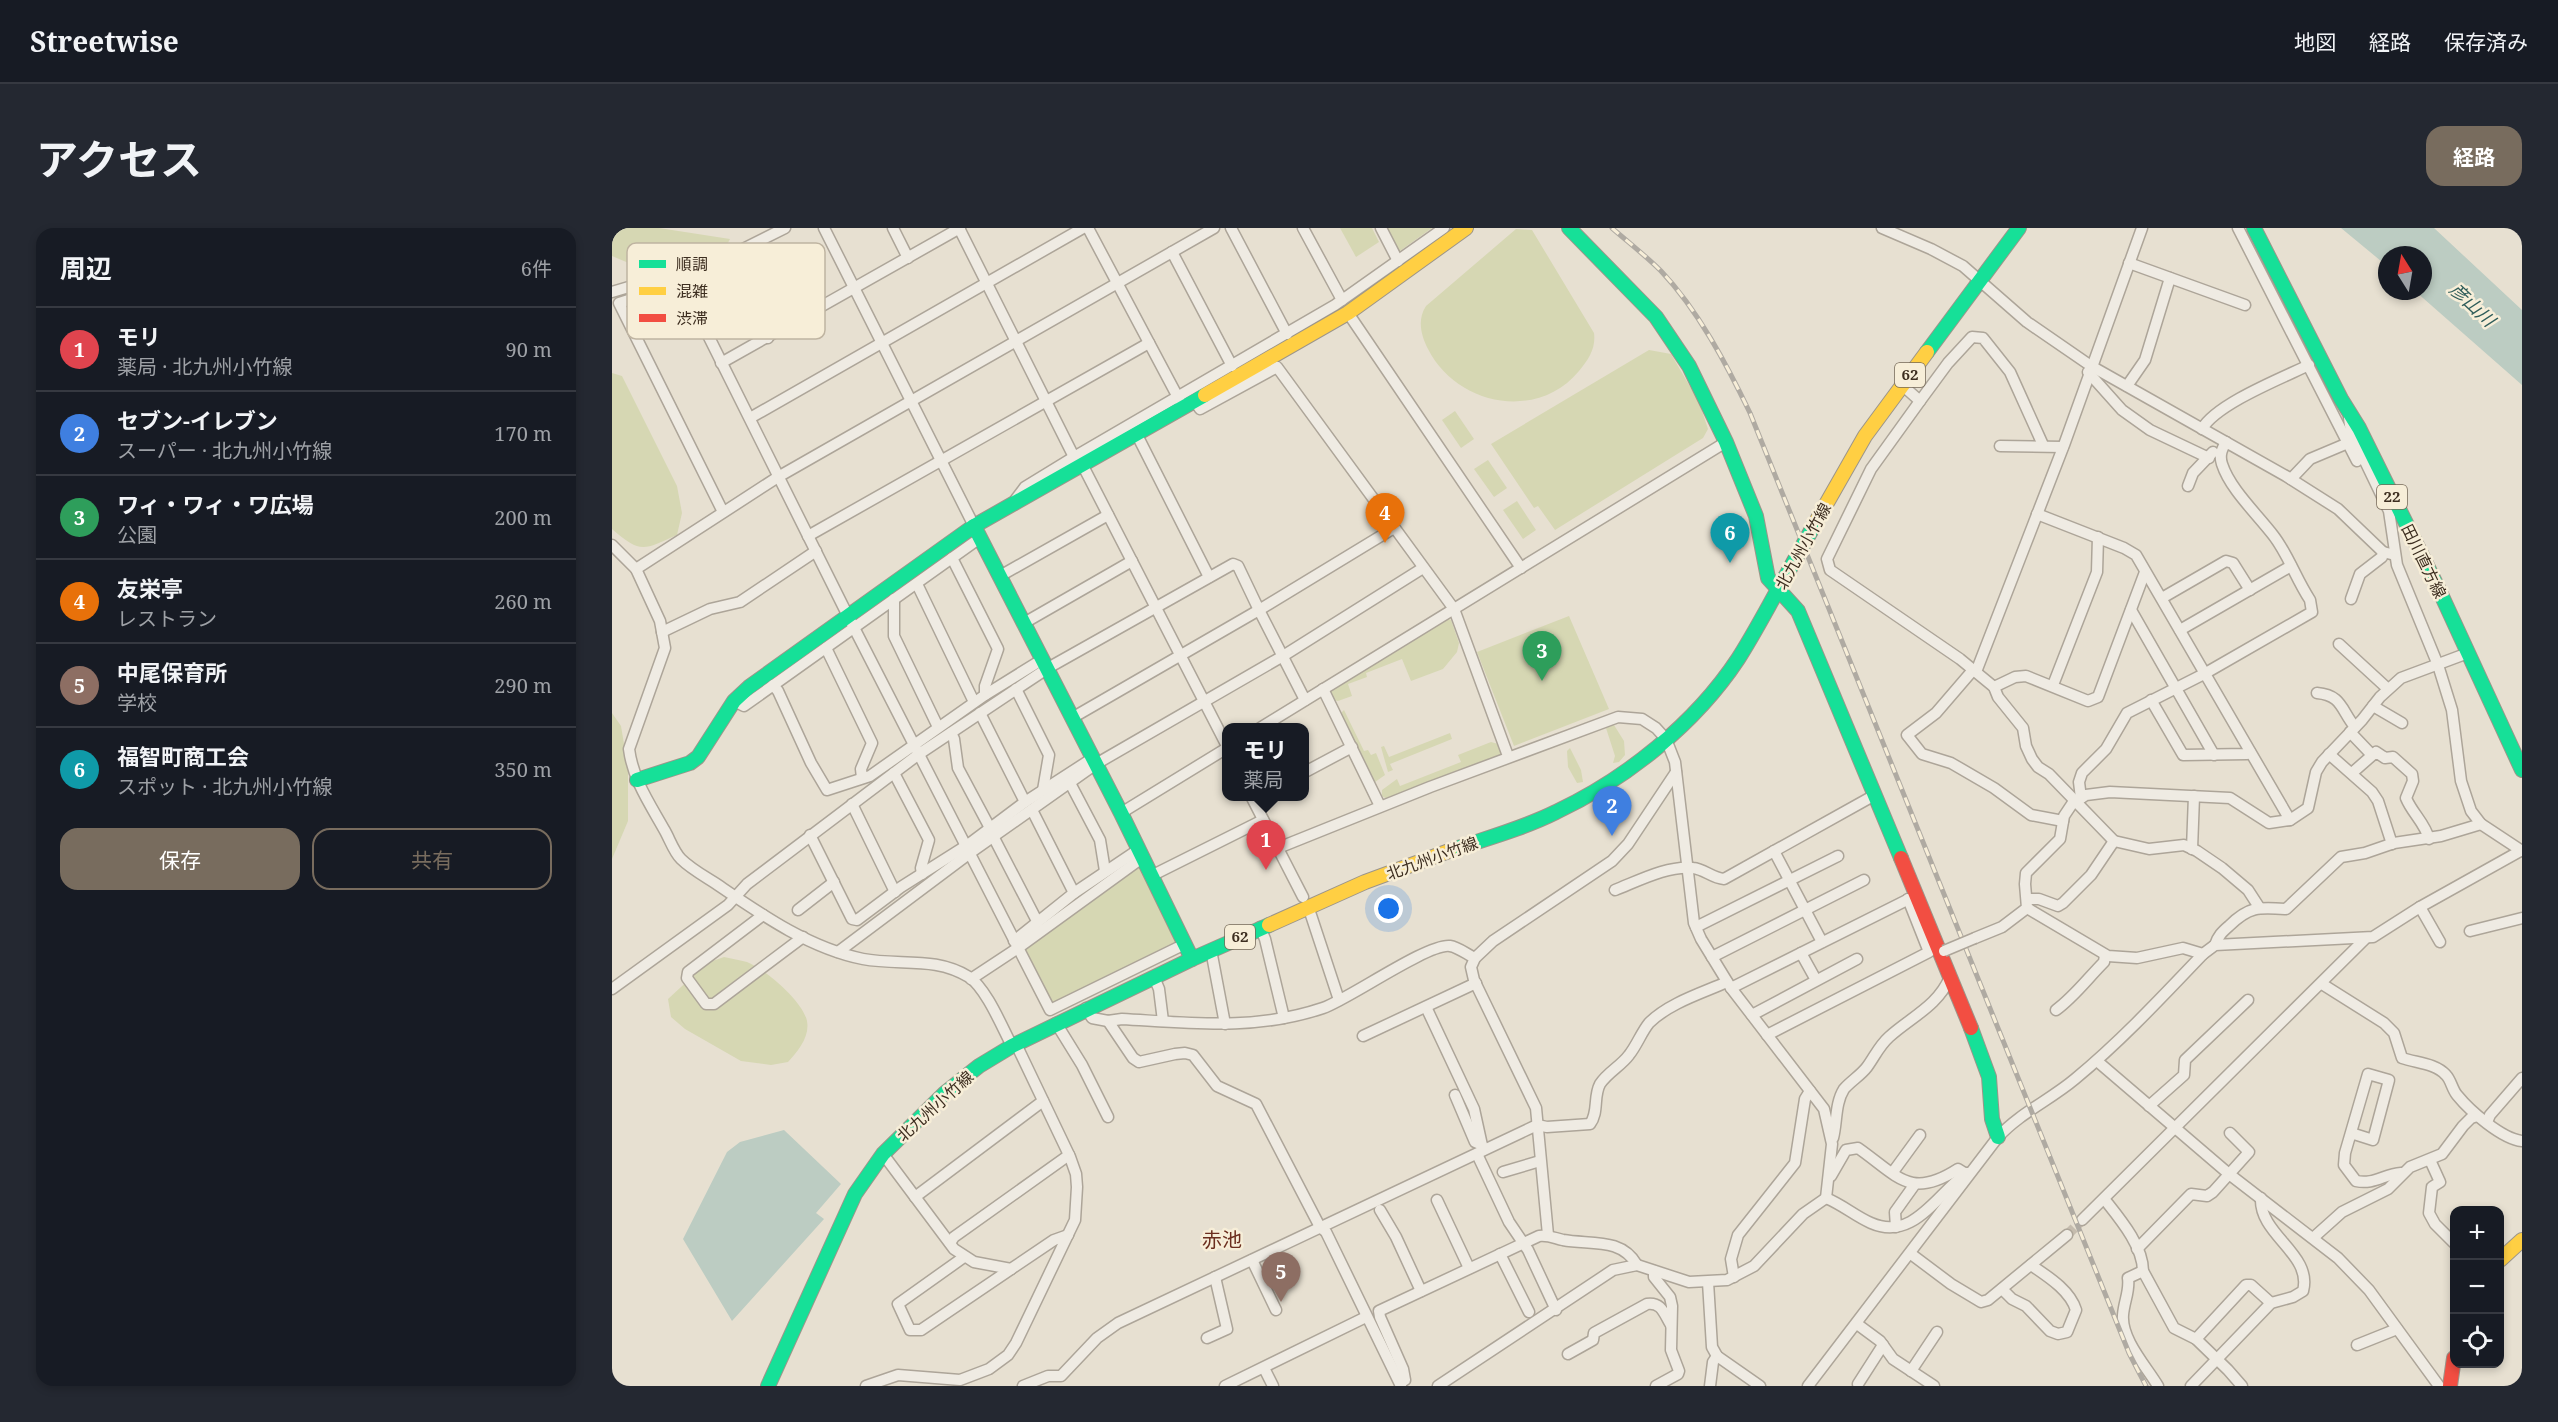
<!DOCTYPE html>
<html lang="ja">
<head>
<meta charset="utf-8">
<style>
	:root { --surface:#171b24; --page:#242831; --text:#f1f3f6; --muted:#9ea1a6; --line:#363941; --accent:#786c5e }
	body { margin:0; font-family:"Noto Serif","Noto Sans JP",serif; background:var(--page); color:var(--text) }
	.controls { position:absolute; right:18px; bottom:18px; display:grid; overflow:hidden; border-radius:12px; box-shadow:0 3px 9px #0003 }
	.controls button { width:54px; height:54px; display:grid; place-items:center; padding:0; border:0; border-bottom:2px solid var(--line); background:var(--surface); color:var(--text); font:30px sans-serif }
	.compass { position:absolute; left:1766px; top:18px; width:54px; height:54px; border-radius:50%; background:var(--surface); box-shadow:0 3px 9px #0003; rotate:349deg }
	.you { position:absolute; left:777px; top:681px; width:21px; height:21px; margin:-15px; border:4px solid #fff; border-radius:50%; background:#1a73e8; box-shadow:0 0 0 9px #1a73e833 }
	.badge { display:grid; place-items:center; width:39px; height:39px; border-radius:50%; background:var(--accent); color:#fff; font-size:20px; font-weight:700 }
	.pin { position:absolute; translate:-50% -50px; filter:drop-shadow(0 2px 3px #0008) }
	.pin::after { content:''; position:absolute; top:32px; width:21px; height:18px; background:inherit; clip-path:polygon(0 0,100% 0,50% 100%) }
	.popup { position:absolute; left:610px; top:495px; width:87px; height:78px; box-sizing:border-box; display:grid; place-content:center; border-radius:12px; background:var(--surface); filter:drop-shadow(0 2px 4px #0005); font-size:20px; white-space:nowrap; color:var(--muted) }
	.popup b { font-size:22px; color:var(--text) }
	.popup::after { content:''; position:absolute; left:50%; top:100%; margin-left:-12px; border:12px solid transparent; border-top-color:var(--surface) }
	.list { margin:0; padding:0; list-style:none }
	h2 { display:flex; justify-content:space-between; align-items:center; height:78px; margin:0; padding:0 24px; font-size:26px }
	h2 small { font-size:20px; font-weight:400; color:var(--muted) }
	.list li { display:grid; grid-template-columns:39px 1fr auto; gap:18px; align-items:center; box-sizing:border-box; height:84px; padding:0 24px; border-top:2px solid var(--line) }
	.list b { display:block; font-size:22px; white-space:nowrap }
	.list p { margin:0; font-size:20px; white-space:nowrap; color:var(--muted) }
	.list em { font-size:20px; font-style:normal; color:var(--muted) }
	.actions { display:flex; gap:12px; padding:18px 24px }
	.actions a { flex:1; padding:14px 0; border:2px solid var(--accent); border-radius:18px; text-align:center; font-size:21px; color:var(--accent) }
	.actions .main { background:var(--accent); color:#fff }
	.icon { flex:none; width:33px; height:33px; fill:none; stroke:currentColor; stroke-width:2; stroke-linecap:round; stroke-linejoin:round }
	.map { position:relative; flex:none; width:1910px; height:1158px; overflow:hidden; border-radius:18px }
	header { display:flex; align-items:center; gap:36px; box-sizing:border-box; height:84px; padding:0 30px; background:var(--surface); border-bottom:2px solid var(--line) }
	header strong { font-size:28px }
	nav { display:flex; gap:33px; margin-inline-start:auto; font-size:21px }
	.intro { display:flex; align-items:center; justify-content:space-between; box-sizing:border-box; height:144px; padding:0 36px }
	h1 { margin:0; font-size:42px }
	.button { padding:15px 27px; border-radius:18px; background:var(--accent); color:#fff; font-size:21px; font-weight:700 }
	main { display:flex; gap:36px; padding:0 36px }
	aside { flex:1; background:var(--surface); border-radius:18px; box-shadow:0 3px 9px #0003 }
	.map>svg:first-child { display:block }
</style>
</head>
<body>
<header>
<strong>Streetwise</strong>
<nav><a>地図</a><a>経路</a><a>保存済み</a></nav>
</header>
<div class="intro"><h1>アクセス</h1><a class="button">経路</a></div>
<main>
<aside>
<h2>周辺<small>6件</small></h2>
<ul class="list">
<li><span class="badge" style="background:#e0444e">1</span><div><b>モリ</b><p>薬局 · 北九州小竹線</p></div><em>90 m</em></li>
<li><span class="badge" style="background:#3f7fe0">2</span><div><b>セブン-イレブン</b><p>スーパー · 北九州小竹線</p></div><em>170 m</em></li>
<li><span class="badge" style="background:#2e9e5b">3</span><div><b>ワィ・ワィ・ワ広場</b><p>公園</p></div><em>200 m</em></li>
<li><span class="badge" style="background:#e8710a">4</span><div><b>友栄亭</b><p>レストラン</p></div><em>260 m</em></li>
<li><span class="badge" style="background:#8d6e63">5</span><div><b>中尾保育所</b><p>学校</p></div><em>290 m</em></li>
<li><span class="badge" style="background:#0f9aa8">6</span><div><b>福智町商工会</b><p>スポット · 北九州小竹線</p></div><em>350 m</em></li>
</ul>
<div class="actions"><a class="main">保存</a><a>共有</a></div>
</aside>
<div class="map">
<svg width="1910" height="1158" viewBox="0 0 1910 1158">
	<rect width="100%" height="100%" fill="#e7e0d1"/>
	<g fill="#d6d7b3">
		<path d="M0,0H47L118,11L112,22L38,44L0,28Z"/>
		<path d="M728,0H760L767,14L744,29Z"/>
		<path d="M772,0H820L785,25Z"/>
		<path d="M904,1L920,2L982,105C984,120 977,131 967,143C925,194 844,177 816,121C809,107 805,92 814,78Z"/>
		<path d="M1037,122L1059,126L1087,174L1096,201L1091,210L943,302L926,278L922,280L879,216Z"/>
		<path d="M0,145L10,148L65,258L70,285L65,307C31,322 29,326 0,301Z"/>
		<path d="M843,183L862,211L849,220L830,192Z"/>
		<path d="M876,232L895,260L882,269L862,241Z"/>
		<path d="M905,273L924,302L911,311L891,282Z"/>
		<path d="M957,388L997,481L902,518L865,424Z"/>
		<path d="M834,390L839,392L847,415L845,424L831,441L799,453L790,431L754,445L755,449L736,456L740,468L726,473L721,472L717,463Z"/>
		<path d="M732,482L752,523L756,522L759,527L764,525L773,547L763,554L729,489L730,484Z"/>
		<path d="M0,485L9,498L16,540V593L0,631Z"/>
		<path d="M1002,497L1012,513L1013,527L1007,534L1001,535L1003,528L994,500Z"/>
		<path d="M838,505L840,511L778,536L781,542L776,544L769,519L772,518L777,529Z"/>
		<path d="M879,514L886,516L891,524L889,527L775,571L770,568V562L785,551L788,558L849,534L846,527Z"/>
		<path d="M958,520L969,542L971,554L965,555L956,539L955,523Z"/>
		<path d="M527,638L565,714L561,718L440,776L410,720Z"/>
		<path d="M112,729C120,731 128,732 135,734C153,741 191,773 195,793C198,809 186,823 176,834L159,837L129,833L73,801L59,789L56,771L95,735Z"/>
	</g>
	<g fill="#bcccc2">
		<path d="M1729,0H1822L1910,82V157L1803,63H1811V27H1775V38Z"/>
		<path d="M172,902L229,956L204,985L212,991L120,1093L71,1011L115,924L128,914Z"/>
	</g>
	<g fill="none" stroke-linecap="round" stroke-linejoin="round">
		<path stroke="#c5bcae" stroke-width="10" stroke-dasharray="10 5" stroke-linecap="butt" d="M1455,1007L1470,992"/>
		<g stroke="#ada599" stroke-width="13">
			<g id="street">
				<path d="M212,0L362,298"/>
				<path d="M281,0L296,30"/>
				<path d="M347,0L462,229"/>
				<path d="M476,0L569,175"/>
				<path d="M619,0L675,106"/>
				<path d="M691,0L730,72"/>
				<path d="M769,0L786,33"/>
				<path d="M1270,0L1319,21L1351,38L1415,94L1479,138L1674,248L1726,281L1771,324L1783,327"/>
				<path d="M1626,0L1745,233"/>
				<path d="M560,24L620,138"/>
				<path d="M119,27L120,37L156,110"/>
				<path d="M1517,35L1633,77"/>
				<path d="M70,55L236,388L438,782L573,716"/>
				<path d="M0,64L111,31L173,0"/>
				<path d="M736,85L909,340"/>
				<path d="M109,135L348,0"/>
				<path d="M1476,144L1510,182L1538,202L1597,230"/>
				<path d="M1290,157L1308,173L1259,241L1215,331L1218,342L1348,431L1382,459L1386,469L1411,500L1414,518L1420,531L1426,539L1437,546L1502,613L1537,621L1572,617L1585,623L1610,640L1636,662L1647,679"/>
				<path d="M1515,158L1533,132L1558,50"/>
				<path d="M582,172L588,181L665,139L842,381L896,528"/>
				<path d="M1308,173L1336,135L1360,109L1371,110L1398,144L1431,217"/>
				<path d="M138,190L471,0"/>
				<path d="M1737,190L1739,204L1777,283L1785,337L1826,437L1840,482L1849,553L1859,583L1869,596L1910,623"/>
				<path d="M1590,201C1604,176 1670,150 1697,137"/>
				<path d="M524,205L597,349"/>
				<path d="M1388,218L1451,219"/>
				<path d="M470,236L615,518"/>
				<path d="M1679,251L1698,231L1736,215"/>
				<path d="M1576,258L1581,245L1601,224"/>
				<path d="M404,271L413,259L462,229L723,77L832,0"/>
				<path d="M111,284L7,75L70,55L111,34V31"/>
				<path d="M1425,286L1512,320L1524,327L1678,592"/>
				<path d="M196,308L537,115"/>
				<path d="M0,317L24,341L48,393L53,420L17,521C21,552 38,576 53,603C58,612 62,624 69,631C79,641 94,649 106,657C150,687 197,720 251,731C288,738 323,728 357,749C374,760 390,799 400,818"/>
				<path d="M340,330L386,421L373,458V467"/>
				<path d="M24,341L166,249L602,0"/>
				<path d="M388,348L496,287"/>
				<path d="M305,356L362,474"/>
				<path d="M1550,370L1614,333L1621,335L1638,362"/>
				<path d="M282,371V408L326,499"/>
				<path d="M1739,371L1748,346L1770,329L1771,324"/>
				<path d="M1519,382L1602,527"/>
				<path d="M412,395L520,333"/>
				<path d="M1568,402L1679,338"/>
				<path d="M50,404L98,381L128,374L204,323"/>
				<path d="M1727,416L1776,461"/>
				<path d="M214,420L260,515L249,541L250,550"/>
				<path d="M1361,442L1324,485L1295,507L1310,526L1339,535L1382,560L1419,587L1451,593"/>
				<path d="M1364,444L1452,217L1530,0"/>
				<path d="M161,457L166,463L199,535L215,562L258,548L373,467L431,431"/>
				<path d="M1441,457L1485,344L1486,309"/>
				<path d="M1382,459L1403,449L1414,448L1476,473L1486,469L1533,344"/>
				<path d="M404,461L437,527L431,562"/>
				<path d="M711,461L768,578"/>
				<path d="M1705,465C1730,467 1729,482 1743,499"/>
				<path d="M1539,472L1571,527L1635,526L1638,524"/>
				<path d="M122,473L132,478L368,310"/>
				<path d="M1761,478L1790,495"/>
				<path d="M368,485L413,574"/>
				<path d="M460,490L647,382L693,472"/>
				<path d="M648,500L1114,214"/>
				<path d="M1738,504L1759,526"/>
				<path d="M339,505L342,511L346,540L378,600"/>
				<path d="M1717,526L1760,564L1766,573L1780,616"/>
				<path d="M693,544L740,519"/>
				<path d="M282,545L317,612L309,640L310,646"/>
				<path d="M1740,545L1764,524L1773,530L1781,529L1800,546L1801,553L1794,570C1800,585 1813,595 1817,611"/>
				<path d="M458,555L488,612L493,643"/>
				<path d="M639,568L691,669"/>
				<path d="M1469,570L1467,554L1470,545L1494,521L1515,485L1592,446L1700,384L1698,372C1684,351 1676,326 1661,307C1645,286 1618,261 1610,236C1607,227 1610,221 1614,214"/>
				<path d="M240,576L283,664"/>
				<path d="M420,582L462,665"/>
				<path d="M509,585L615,520"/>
				<path d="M198,607L240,691L245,692L289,659L357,616L413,574L481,530"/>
				<path d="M382,610L425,693"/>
				<path d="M666,620L818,559L1006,489L1030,491L1044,500L1054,511L1063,534L1082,695L1089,711L1119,760L1212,881L1220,916L1214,970"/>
				<path d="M1580,621L1582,568"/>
				<path d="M1162,623L1210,714"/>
				<path d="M539,648L651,592"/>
				<path d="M1003,662C1026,653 1056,637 1081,640C1092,641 1100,650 1112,651L1261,568"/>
				<path d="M1416,671H1427L1446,678L1451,675L1479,647L1502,613"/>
				<path d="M696,678L727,772"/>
				<path d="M1808,679L1828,714"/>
				<path d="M1415,680L1496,728L1525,730L1571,720L1591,726"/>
				<path d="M186,682L222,654"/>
				<path d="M151,687L76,744L75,750L94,776H102L191,709"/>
				<path d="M648,699L653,711L672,790"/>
				<path d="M1084,699L1226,628"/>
				<path d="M1858,703L1910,690"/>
				<path d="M1363,710L1390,699L1415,680L1413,656L1414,645L1448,611L1452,588L1460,576L1474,567L1498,564L1618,570L1657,595L1678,592L1696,580L1704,544L1710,534L1750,492L1768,469L1789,450L1856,425"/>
				<path d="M402,713L462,665L526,622"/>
				<path d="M1603,717C1606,708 1610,704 1617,698C1637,678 1647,679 1674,681L1729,629L1753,625L1782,615L1829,608L1869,596"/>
				<path d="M599,722L613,796"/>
				<path d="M226,724L358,625L484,536L671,428L811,340"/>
				<path d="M1189,725L1204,752"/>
				<path d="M1100,729L1252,652"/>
				<path d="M542,749L547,761L551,793"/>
				<path d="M359,751L406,720L530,630"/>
				<path d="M1710,756L1772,795L1782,805L1790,830C1804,835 1823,835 1834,847C1839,852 1840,861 1845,867C1858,883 1890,911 1910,913"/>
				<path d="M1119,760L1301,669"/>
				<path d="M0,761L116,677L135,656L307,526L436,440L621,336L626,338L647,382L782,300"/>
				<path d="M814,779L862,881L871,922"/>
				<path d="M474,780L480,790L496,793L510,791C580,795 643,803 711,780C737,771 816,715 838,718C846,719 856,727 863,730"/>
				<path d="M1444,782C1462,769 1476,750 1492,734L1493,727"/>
				<path d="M1140,787L1245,731"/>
				<path d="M496,793L521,830L527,834L563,826L573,825L581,827L605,858L644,876L708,999L714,1004L789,1158"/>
				<path d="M444,795L470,837L496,889"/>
				<path d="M1155,807L1317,724L1296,671"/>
				<path d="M751,808L864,755"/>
				<path d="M1485,833L1617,946L1726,1030L1757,1062L1827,1158"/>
				<path d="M843,867L863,914L870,917"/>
				<path d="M1537,878L1572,847L1573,832L1636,772"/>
				<path d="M1875,894L1878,887L1910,850"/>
				<path d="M1739,905L1761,912L1777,852L1756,846L1733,925L1732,937L1744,953C1762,957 1772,946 1789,945"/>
				<path d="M1221,910C1225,895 1223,875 1232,861C1239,853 1249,847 1255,839C1263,828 1267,818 1277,809C1299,789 1326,778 1338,749"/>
				<path d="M271,926L342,1021L362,1034L399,1041L442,1012L456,1007"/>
				<path d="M865,926L897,994L916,1022L944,1082"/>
				<path d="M1818,932L1828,954L1820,959L1817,985L1823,996L1842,1015"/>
				<path d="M891,944L928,933"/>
				<path d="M1281,944L1308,907"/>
				<path d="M1219,948L1234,922L1246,920C1286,948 1298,972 1346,941L1354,946"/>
				<path d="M303,969L431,873"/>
				<path d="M1214,970C1231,977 1243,988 1259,995C1302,1014 1325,965 1355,945"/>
				<path d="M825,972L857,1040"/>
				<path d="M1493,972C1508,991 1531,1018 1531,1043L1562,1100L1584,1111L1616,1142L1630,1158"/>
				<path d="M768,982L784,1009L809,1063"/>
				<path d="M1470,992L1753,711"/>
				<path d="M1284,999L1283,984L1303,956"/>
				<path d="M936,1007L924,880L862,752L859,739L863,730L881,713L1000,633L1016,616L1064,544"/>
				<path d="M1701,1010L1730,984L1776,961L1798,939L1830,926L1851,898L1859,890L1865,888"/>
				<path d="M338,1015L342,1009L457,927"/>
				<path d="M1525,1021L1579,966L1595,968L1601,964L1637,924L1618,905"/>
				<path d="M888,1026L917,1084"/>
				<path d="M1299,1026L1339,1056L1369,1074L1376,1072L1455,1007"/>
				<path d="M352,1029L286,1076L298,1102H309L399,1041"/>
				<path d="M640,1032L664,1082"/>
				<path d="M1042,1043V1049L1058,1069L1060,1078L1059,1122L1067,1143L1066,1146L1044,1158"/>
				<path d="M1531,1043L1516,1050C1518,1063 1512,1073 1511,1087C1509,1111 1534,1138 1546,1158"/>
				<path d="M1122,1049L1119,1031L1126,1007L1183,935L1193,871L1198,863"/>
				<path d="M1096,1054L1100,1119L1105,1128L1148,1158"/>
				<path d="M1390,1061L1400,1071L1414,1078L1438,1103L1446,1106L1455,1104L1464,1082C1458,1062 1435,1048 1419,1037"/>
				<path d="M1245,1096L1268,1113L1281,1131L1322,1158"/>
				<path d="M595,1110L615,1101L603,1049"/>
				<path d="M1584,1111L1634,1057H1639L1659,1075"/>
				<path d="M1745,1117L1785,1101"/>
				<path d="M956,1126L981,1112L982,1105L1035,1076C1050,1074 1052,1086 1059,1097"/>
				<path d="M652,1140L661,1158"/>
				<path d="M1299,1143L1325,1104"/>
				<path d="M788,1155L793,1152L791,1141L768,1089L767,1083L927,1008C937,1007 942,1010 951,1012C978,1017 1009,1009 1025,1037"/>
				<path d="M1246,1156L1271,1117"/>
				<path d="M254,1158L286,1147L348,1152L377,1141L396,1127L404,1115L463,992L465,959L464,946L458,929L404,816"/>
				<path d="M411,1158L436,1148H449L485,1110L506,1095L925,897L935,899L978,896C987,884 981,869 988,856C996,844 1009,838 1017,827C1025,817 1029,805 1037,795C1057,775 1090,765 1115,754"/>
				<path d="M613,1158L754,1089"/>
				<path d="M826,1158L1001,1042L1025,1037L1077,1054L1115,1052L1142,1038L1191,986L1214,970"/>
				<path d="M1098,1158L1101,1134L1105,1128"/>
				<path d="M1196,1158L1386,909C1408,885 1438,872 1463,851C1509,813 1550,769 1591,726L1603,717L1761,709L1808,679L1910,622"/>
				<path d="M1579,1158L1659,1075L1681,1069L1691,1063C1701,1026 1647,1007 1649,970"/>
			</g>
		</g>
		<g stroke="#9c958a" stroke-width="16">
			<g id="fast">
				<path d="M957,0L1044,89L1077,138L1114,214L1144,288L1156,350L1186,383L1289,630"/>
				<path d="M1642,0L1729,171L1747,200L1828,364L1910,542"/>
				<path d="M1315,124L1407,0"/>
				<path d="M362,298L509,585L580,731"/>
				<path d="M25,552L78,535L86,529L122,473L137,459L362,298L593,167"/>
				<path d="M837,623C872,611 910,601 944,584C1014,551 1083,496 1126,431C1144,403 1159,373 1176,344"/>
				<path d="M1359,800L1377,849L1380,891L1386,909"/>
				<path d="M156,1158L243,966L271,926L333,865L367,838L400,818L580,731L657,697"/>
			</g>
		</g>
		<g stroke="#9c958a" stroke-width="16">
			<g id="slow">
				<path d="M593,167L736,85L854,0"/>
				<path d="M1200,301L1253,208L1315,124"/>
				<path d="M657,697L753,654L837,623"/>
				<path d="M1888,1032L1910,1012"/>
			</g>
		</g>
		<g stroke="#9c958a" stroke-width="16">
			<g id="jam">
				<path d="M1289,630L1359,800"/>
				<path d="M1838,1158L1842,1130"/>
			</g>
		</g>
		<use href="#street" stroke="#efebe3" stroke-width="10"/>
		<use href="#fast" stroke="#16e098" stroke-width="14"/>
		<use href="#slow" stroke="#ffcf43" stroke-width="14"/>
		<use href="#jam" stroke="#f24e42" stroke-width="14"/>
		<g stroke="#afaaa2" stroke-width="5">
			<path id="rail" d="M1000,0C1016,14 1034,28 1049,43C1086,82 1115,137 1138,185L1517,1125L1534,1158"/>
		</g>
		<use href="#rail" stroke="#f7eed8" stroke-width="3" stroke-dasharray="9" stroke-linecap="butt"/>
		<g stroke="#ada599" stroke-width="13" stroke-linecap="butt">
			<path id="street-bridge" d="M1332,723L1363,710"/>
		</g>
		<g stroke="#928b80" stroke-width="16" stroke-linecap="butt">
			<path id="fast-bridge" d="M1176,344L1200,301"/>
		</g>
		<use href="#street-bridge" stroke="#efebe3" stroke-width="10"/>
		<use href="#fast-bridge" stroke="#16e098" stroke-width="14"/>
	</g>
	<g text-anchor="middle" stroke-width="5" stroke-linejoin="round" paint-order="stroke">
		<g fill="#f7eed8" stroke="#756857" stroke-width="1.5">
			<rect x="1283" y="135" width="30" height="24" rx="4.5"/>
			<rect x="1765" y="257" width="30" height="24" rx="4.5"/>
			<rect x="613" y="697" width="30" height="24" rx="4.5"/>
		</g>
		<g font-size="15" font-weight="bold" fill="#3d2e20">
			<text x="1298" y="152">62</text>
			<text x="1780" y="274">22</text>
			<text x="628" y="714">62</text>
		</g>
		<g font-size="16" fill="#3d2e20" stroke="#f7eed8">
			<text transform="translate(1191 318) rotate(-61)" y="6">北九州小竹線</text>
			<text transform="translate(1812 333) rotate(64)" y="6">田川直方線</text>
			<text transform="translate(820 630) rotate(-20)" y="6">北九州小竹線</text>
			<text transform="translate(323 878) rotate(-42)" y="6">北九州小竹線</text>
		</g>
		<g font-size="18" font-style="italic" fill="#2f5d5a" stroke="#f7eed8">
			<text transform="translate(1860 77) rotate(43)" y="6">彦山川</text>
		</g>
		<g font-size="20" fill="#6b2e1e" stroke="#f7eed8">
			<text x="610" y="1019">赤池</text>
		</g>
	</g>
	<rect x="15" y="15" width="198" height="96" rx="9" fill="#f7eed8" stroke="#bfb4a1" stroke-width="1.5"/>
	<rect x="27" y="32" width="27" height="8" fill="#16e098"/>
	<rect x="27" y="59" width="27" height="8" fill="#ffcf43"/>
	<rect x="27" y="86" width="27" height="8" fill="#f24e42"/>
	<g font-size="16" fill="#3d2e20">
		<text x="64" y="42">順調</text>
		<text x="64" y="69">混雑</text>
		<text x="64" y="96">渋滞</text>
	</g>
</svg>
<div class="controls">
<button>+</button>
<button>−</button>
<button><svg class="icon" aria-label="locate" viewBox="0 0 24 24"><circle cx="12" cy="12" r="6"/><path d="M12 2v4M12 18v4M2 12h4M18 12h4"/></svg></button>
</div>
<svg class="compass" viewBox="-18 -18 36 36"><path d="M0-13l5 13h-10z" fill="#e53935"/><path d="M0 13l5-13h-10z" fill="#9ea1a6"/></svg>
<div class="you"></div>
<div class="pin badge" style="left:654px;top:642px;background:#e0444e">1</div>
<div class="popup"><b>モリ</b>薬局</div>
<div class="pin badge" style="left:1000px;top:608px;background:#3f7fe0">2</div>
<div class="pin badge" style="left:930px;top:453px;background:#2e9e5b">3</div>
<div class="pin badge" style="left:773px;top:315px;background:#e8710a">4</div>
<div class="pin badge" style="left:669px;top:1074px;background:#8d6e63">5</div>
<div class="pin badge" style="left:1118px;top:335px;background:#0f9aa8">6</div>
</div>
</main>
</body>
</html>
